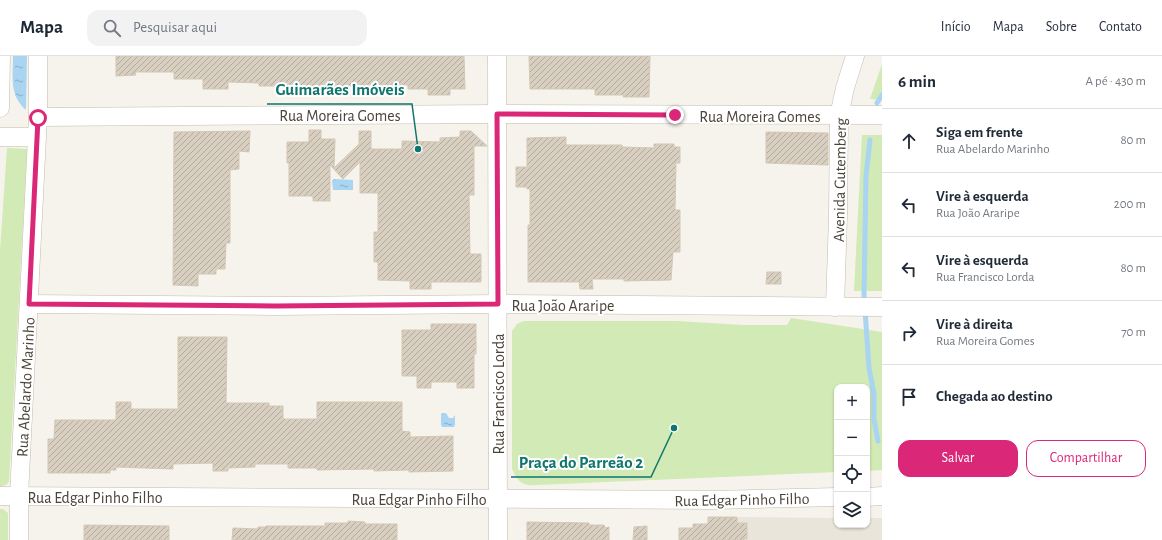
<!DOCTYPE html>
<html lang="pt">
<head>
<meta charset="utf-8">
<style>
	:root { --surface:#fff; --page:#f2f2f3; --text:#1f2937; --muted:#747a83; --line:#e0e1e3; --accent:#db2777 }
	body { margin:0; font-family:"Alegreya Sans",sans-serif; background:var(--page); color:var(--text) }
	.controls { position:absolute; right:12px; bottom:12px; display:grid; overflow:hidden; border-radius:8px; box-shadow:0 1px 3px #0004 }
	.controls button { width:36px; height:36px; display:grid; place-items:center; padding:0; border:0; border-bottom:1px solid var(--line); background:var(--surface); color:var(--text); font:20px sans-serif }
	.stop { position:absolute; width:12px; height:12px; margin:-9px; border:3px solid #db2777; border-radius:50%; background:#fff }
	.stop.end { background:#db2777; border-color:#fff; box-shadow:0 1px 4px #0008 }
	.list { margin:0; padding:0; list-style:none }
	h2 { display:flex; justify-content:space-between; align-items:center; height:52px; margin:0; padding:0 16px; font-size:17px }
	h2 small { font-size:13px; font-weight:400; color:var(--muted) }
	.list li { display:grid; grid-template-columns:26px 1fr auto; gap:12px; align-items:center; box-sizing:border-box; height:64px; padding:0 16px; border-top:1px solid var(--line) }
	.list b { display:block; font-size:15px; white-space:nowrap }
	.list p { margin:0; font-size:13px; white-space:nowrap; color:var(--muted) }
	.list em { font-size:13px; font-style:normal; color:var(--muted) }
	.actions { display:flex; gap:8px; padding:12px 16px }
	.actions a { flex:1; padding:9px 0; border:1px solid var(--accent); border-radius:12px; text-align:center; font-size:14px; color:var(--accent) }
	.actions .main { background:var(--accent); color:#fff }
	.icon { flex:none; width:22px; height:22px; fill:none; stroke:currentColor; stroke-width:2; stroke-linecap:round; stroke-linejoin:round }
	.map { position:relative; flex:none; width:882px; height:484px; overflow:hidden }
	header { display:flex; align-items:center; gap:24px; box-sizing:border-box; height:56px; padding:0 20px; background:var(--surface); border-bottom:1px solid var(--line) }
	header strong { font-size:19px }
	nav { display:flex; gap:22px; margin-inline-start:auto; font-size:14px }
	.search { width:280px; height:36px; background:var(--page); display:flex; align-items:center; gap:10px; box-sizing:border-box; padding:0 14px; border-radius:12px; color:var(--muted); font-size:15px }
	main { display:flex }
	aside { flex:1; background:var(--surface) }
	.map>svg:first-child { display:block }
</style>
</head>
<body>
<header>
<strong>Mapa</strong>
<div class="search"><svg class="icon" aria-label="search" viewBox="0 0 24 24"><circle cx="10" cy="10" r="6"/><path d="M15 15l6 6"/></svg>Pesquisar aqui</div>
<nav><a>Início</a><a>Mapa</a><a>Sobre</a><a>Contato</a></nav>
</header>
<main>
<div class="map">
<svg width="882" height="484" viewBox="0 0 882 484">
	<defs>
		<pattern id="water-ripples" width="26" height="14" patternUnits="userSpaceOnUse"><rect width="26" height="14" fill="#a9d4f2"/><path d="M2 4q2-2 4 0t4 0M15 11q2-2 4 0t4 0" fill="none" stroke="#8caec5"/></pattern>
		<pattern id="building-hatch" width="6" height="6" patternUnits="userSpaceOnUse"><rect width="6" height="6" fill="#d8cfc1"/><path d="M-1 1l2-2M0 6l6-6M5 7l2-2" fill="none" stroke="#b1aa9e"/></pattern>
	</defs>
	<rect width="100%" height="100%" fill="#f6f3ec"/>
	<path fill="#eae5da" d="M737,461L837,462V469H867V462H882V484H736Z"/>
	<g fill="#d2eab5">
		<path d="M882,8V44L870,43Z"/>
		<path d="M862,79H882V235H854Z"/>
		<path d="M7,92L27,93L9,426L6,429L0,431V195Z"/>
		<path d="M791,262L882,276V414L867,415V331H837V416L537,429C522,430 518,426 512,413V275L517,268L524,265H677L743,269H787Z"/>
		<path d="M0,453H3L8,457V484H0Z"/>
	</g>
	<g fill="url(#water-ripples)">
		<path d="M13,0H27L26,54C9,39 13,21 13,0Z"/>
		<path d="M334,123L353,124V134H333L332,125Z"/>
		<path d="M442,357H446L449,362H453L455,359V369L454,371H442L441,369V358Z"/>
	</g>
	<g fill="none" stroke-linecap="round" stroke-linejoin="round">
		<g stroke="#a9d4f2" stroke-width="5">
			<path d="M877,47L882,39"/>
			<path d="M870,84L866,120L864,239L869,312L874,338V363L878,385"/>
		</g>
	</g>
	<g fill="url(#building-hatch)" stroke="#d3c7b4">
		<path d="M116,0H464L465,33H450V39H428V33H408V29H363V30H343V31H316V34H293V32L288,33V30H259V27L228,26V33H203V23H174V16H135L136,19L116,20Z"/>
		<path d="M529,0H650L649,41H623L624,39H595V33H530Z"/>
		<path d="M309,74H321V83H335L334,112L359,88V75H371V93H402V85L440,86V82L460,81V75H471L487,90H474V139H469L470,198H481V226H431V233H410V225L378,224V206H374V176H378V137H360V106L343,123L330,109V145H313V140H289V107H287V86H309Z"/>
		<path d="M250,75L249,96L239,95V113L230,114V187H226L225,213H216V218H198V230L173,229L174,76Z"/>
		<path d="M766,76L828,77V109L766,107Z"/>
		<path d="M566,81V89H622V91L654,92V88H674V91H680V107H676L675,154H680V196H673L671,224L624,225V223H592L593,233H580L579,226H528V169H530V133H527V131H516V111H527V82Z"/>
		<path d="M767,216H781V228H766Z"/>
		<path d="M431,268H476V298H474V332H457V326H431V332H417V320H402V274H431Z"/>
		<path d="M178,281H227L226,347H269V350H283V363H317V346H402V375L410,376V381L453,380V415L409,416V414L374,415V413L317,414V412H288V408H255V411L228,412V415H213V407L173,408V413L116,411V414H110V417H48V383H54L55,364H116V346H131V353H178Z"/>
		<path d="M708,461H737V467H747V483L744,482V484H679V472H693V468H708Z"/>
		<path d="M348,465L365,466V468H397V484H232L233,472L258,473V471H266V470H325V467H348Z"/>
		<path d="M527,466L589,467V469H604L605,472L609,471V484H527Z"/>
		<path d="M84,469L169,470V484H84Z"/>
		<path d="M647,470V484H633L634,471Z"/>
	</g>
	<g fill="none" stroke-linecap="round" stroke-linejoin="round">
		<g stroke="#c2bbae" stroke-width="19">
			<g id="street">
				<path d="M497,0L498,484"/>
				<path d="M0,52L1,0"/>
				<path d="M38,61L497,58L882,59"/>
				<path d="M0,81H36"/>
				<path d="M29,248L275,250L498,248L882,251"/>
				<path d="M835,251L838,160L839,60L845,32L855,0"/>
				<path d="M0,440L714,444L837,441"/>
				<path d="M867,441L882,440"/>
				<path d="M19,484V440L38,61V0"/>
			</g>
		</g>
		<use href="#street" stroke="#fff" stroke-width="18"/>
	</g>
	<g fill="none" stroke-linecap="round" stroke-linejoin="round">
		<path stroke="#db2777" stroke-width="5" d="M38,62L29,248L275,250L498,248L497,58L675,59"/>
	</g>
	<g text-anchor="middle" stroke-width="4" stroke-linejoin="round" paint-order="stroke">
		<g font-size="16" fill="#4b4439" stroke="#fff">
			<text x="340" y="65">Rua Moreira Gomes</text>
			<text x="760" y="66">Rua Moreira Gomes</text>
			<text transform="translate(839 124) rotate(-89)" y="6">Avenida Gutemberg</text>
			<text x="563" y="255">Rua João Araripe</text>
			<text transform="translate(25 331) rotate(-87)" y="6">Rua Abelardo Marinho</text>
			<text transform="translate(498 338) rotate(-90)" y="6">Rua Francisco Lorda</text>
			<text x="95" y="447">Rua Edgar Pinho Filho</text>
			<text x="419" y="449">Rua Edgar Pinho Filho</text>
			<text transform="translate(742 443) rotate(-1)" y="6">Rua Edgar Pinho Filho</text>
		</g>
	</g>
	<path fill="none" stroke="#0f766e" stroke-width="1.5" d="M418 93L412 48H267M674 372L651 421H511"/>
	<g fill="#0f766e" stroke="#fff" stroke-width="1.5">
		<circle cx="418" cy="93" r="4"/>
		<circle cx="674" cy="372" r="4"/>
	</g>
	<g font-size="17" text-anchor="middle" font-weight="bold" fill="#0f766e" stroke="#fff" stroke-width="4" stroke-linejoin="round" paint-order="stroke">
		<text x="340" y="39">Guimarães Imóveis</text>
		<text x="581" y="412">Praça do Parreão 2</text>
	</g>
</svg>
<div class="controls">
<button>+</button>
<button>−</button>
<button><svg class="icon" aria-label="locate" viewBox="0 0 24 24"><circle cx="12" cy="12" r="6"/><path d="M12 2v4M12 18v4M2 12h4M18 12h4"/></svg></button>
<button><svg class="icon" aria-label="layers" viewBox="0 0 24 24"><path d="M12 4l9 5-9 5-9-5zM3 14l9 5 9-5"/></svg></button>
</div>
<div class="stop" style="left:38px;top:62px"></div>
<div class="stop end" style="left:675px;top:59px"></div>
</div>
<aside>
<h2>6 min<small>A pé · 430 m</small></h2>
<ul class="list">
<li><svg class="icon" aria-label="ahead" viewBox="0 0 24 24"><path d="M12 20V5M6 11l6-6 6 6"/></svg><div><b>Siga em frente</b><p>Rua Abelardo Marinho</p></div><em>80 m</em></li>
<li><svg class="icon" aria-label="left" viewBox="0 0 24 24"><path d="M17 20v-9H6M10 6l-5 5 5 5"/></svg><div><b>Vire à esquerda</b><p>Rua João Araripe</p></div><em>200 m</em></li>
<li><svg class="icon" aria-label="left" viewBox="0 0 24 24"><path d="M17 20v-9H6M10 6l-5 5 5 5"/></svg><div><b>Vire à esquerda</b><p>Rua Francisco Lorda</p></div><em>80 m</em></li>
<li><svg class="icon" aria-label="right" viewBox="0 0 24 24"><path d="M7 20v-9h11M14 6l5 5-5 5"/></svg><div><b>Vire à direita</b><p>Rua Moreira Gomes</p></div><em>70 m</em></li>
<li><svg class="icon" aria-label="arrive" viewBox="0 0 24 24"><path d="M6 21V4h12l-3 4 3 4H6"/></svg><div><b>Chegada ao destino</b></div></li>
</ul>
<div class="actions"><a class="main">Salvar</a><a>Compartilhar</a></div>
</aside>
</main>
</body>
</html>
